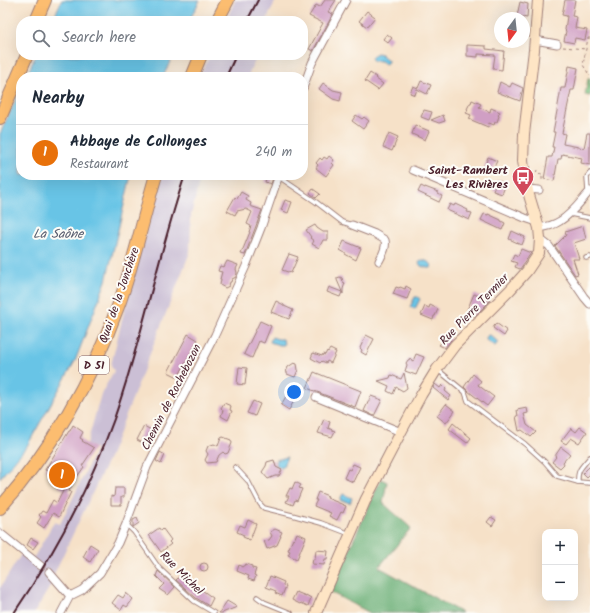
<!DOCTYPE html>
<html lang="en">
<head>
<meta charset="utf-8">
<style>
	:root { --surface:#fff; --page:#f2f2f3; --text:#1f2937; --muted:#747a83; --line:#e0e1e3; --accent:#b45309 }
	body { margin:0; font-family:Kalam,sans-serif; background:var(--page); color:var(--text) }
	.controls { position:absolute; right:12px; bottom:12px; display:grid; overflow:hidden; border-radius:8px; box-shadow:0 4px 16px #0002 }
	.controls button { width:36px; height:36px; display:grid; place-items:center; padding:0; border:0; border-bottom:1px solid var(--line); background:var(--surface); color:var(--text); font:20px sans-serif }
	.compass { position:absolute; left:494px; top:12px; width:36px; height:36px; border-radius:50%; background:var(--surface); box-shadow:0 4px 16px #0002; rotate:195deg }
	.you { position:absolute; left:294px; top:392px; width:14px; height:14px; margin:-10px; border:3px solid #fff; border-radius:50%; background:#1a73e8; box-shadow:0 0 0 6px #1a73e833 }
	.badge { display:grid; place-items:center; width:26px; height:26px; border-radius:50%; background:var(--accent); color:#fff; font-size:13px; font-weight:700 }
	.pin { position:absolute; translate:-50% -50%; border:2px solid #fff; box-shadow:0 1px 4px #0006 }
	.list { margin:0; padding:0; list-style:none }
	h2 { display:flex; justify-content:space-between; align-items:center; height:52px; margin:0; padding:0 16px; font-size:17px }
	h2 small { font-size:13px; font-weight:400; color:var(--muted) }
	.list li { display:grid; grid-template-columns:26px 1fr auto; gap:12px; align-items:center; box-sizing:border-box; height:56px; padding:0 16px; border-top:1px solid var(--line) }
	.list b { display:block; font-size:15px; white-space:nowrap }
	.list p { margin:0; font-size:13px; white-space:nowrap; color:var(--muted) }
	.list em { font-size:13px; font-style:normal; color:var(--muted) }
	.icon { flex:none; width:22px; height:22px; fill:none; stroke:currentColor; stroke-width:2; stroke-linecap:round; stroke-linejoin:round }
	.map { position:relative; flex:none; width:590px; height:613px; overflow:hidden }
	.search { position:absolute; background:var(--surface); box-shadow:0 4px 16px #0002; left:16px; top:16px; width:292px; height:44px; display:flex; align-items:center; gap:10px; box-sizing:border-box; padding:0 14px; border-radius:16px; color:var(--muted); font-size:15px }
	.panel { position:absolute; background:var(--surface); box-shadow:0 4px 16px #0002; left:16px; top:72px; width:292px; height:108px; border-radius:16px }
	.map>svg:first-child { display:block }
</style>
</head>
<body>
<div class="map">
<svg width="590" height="613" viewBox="0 0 590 613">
	<rect width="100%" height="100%" fill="#fdfcf7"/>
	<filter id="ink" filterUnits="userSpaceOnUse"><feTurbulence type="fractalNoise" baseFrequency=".025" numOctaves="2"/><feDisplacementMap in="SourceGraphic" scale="8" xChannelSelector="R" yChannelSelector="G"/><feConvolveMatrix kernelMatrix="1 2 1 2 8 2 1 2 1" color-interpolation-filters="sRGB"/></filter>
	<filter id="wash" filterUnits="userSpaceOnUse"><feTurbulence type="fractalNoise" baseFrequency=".012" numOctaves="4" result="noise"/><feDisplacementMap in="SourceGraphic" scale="16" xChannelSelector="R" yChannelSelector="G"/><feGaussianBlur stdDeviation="0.9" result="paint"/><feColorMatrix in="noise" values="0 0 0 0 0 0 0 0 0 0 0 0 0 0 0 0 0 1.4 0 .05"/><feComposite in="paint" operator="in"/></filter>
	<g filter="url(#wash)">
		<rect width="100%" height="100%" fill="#f6e1c8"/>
		<g fill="#cbbfd5">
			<path d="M235,0H276L266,21H226Z"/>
			<path d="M210,55H256L255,61L247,77H199Z"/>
			<path d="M162,175H201L191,215L190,252L109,458L54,574V580L34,613H0V588L22,553L34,557L54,522L60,524L75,494L96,449L87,444L101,394L114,371L111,365L134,271Z"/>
		</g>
		<path fill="#80c986" stroke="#657458" d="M590,78V96L585,95L588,79Z"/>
		<path fill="#68ad73" stroke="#59664f" d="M381,479L387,482L383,503L411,528L379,567L462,613H370L330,592Z"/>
		<g fill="#68c4e6" stroke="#597288">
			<path d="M62,0H200L189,21H52Z"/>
			<path d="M377,53L381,54L384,57L388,60V61L387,63L385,64C384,63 383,62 381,61C377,60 374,63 371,58L372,56Z"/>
			<path d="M36,55H173L163,77H26Z"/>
			<path d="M21,88V175H131L106,281L75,361L27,446L0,478V134Z"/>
			<path d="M421,260C424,260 430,262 432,265L431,268H428L421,266L419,263Z"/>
			<path d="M415,297H418L420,299L415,309L410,307Z"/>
			<path d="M488,335H490L498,342L495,346L486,340V338Z"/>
			<path d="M272,337L278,339H283L284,345H279L270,342L271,339Z"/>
			<path d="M287,457L282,468L277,466L276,460Z"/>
			<path d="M343,494L352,498L350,503L344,501H341L340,499Z"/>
		</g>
		<g id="blocks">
			<g fill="#d09fc4">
				<path d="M325,0H336L328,12L333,14L313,51L309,49L323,23L309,16L316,5L320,7Z"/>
				<path d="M565,0H575L572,16L577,17L575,28L587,30L585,40L575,38L574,43L564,41L566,31L565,30L567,16L562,15Z"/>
				<path d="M520,2L528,4L527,18L517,16Z"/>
				<path d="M367,11L375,17L367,27L359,21Z"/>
				<path d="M387,34L392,38L388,43L383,39Z"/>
				<path d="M467,45L486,46V49L504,51L502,70L493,69L495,55L478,54V57L467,56Z"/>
				<path d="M569,66L578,68L574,90H571L562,133L565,134L563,144L584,148L587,133H590V165L581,163L582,158L562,154L561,159H558L554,181L544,179L548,157H552L554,147H552L555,132H553L557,111L561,88H565Z"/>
				<path d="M370,73L376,77L375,78L383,84L378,90L365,81Z"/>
				<path d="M421,81L431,85L427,94L417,89L415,95L410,93L413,86L418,88Z"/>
				<path d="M500,82L510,87L512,83L523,88L520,101L497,92Z"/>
				<path d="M323,83L333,90L342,92L340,101L333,99L319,89Z"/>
				<path d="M472,100L481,104L479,107L490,112L491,108L500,112L498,115L499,116L497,122H495L494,125L489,123L488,127L469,119L471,115L466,113L468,110L467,109L470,103H471Z"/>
				<path d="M424,110L432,112L429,120L421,117Z"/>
				<path d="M356,115L362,119L364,117L369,121L363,129L352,121Z"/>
				<path d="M443,115L445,121L439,123L431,120Z"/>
				<path d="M415,125L429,131L425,140L412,134Z"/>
				<path d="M389,133L398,137L392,151L383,147Z"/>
				<path d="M329,156L334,160L332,163L334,165L326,176L316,168L318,165L316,163L320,158L322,160L324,157L327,159Z"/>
				<path d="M488,157L497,161L492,171L484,168Z"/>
				<path d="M267,175H274L271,184L265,182Z"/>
				<path d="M497,180L506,184L502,194L493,191Z"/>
				<path d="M421,186L425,188V187L438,192V194L442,196L439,202L418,192Z"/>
				<path d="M313,189L320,194L316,198L310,193Z"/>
				<path d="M241,192L248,196L246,200L251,203L250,206L262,210L245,255L241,254L250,232H249L251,226L247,224L252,212L246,209L237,211L235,215L227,211L235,197L237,199Z"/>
				<path d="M285,200L292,202L288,213L281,210Z"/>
				<path d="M450,204L454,206L455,204L468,210L467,212L472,213L469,220L447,210Z"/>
				<path d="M484,214L488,215V214L501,220V221L505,223L502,230L481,220Z"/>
				<path d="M315,225L317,228L323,232H328V240H323L319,248L312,244L314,241L310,238L311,237L306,230Z"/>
				<path d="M583,226L586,239L574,243L579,259H573L578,274L575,275L555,246L566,235L565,232Z"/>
				<path d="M512,231L525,237L522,245L509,239Z"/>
				<path d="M344,241L361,248L356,260L345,254V253L340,250Z"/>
				<path d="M521,249L531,253L520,269L515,267L517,263L511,261L514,254L518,256Z"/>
				<path d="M289,254L298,257L291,273L282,270Z"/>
				<path d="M227,261L238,265L236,269L237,273L236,277L232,279L231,282H230L229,286L225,288L220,285L221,279H220L222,272L218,271L220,266L224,267Z"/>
				<path d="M340,277L342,278L343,282L345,283L343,289V294L337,280V278Z"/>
				<path d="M406,286L411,289L407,299L393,294L396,287L399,288L400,287L405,289Z"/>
				<path d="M329,287L342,292L340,297L327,292Z"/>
				<path d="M474,294L490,301L475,316L472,315L474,313L467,310Z"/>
				<path d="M276,301L284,305V306L293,310L289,319L271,312Z"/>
				<path d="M430,305L438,309L435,316H434L433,320L421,315L425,306L429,308Z"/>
				<path d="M260,321L271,326L264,343L259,341L252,358L244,354Z"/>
				<path d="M496,323L507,331L504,336L493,328Z"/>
				<path d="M188,334L198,340L178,377L168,372Z"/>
				<path d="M366,335L374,339L366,355L361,352L362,350L360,348Z"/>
				<path d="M447,336L451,340L445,348L439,345Z"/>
				<path d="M330,349L336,352L331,363L327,361L326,363L322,361L320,363L311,358L313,353L322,356L323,354L325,355L327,351L328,352Z"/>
				<path d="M416,354L424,357L416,375L405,371L407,365L406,363L408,360L410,359L413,361Z"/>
				<path d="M294,363L297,364L298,370L295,377L287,374V372H286L288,367Z"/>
				<path d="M239,367L247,368L245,385L237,384Z"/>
				<path d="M314,372L361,391L355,407L307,388Z"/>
				<path d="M404,373L407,388L403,391L396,387L393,394L387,391L389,386L378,381L390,378L391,375L401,379Z"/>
				<path d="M473,374L481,381L478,385L494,397L487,406L468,391L464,387Z"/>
				<path d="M435,384L440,388L442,385L446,389L445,391L451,396L448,400L433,388Z"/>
				<path d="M288,393L296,397L289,410L281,405Z"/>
				<path d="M371,396L382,400L374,416L364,411Z"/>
				<path d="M253,401L260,404L255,416L247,413Z"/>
				<path d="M224,403L231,406L230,410L232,411L228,420L221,416L223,410L221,408Z"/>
				<path d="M446,404L455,411L446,423L437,416Z"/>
				<path d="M527,408L528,413L524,414L527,425L536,432L531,437L522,430L519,431L516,416H518L517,410Z"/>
				<path d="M324,419L330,422L328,428L335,431L332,437L318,433Z"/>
				<path d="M453,423L471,438L467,443L449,429Z"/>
				<path d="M73,425L83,432L80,438L83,440L82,441L94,448L82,466L84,467L74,481L69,491L71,492L59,517L53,513L44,528L37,523L41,517L39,515L42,511L46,513L53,500L57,503L64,489L59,487L58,483L49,477L51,473L45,470L69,431H70Z"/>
				<path d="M144,426L151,430L145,444L137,440Z"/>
				<path d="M580,427L587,432L579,443L571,438L566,444L561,441L571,428L576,432Z"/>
				<path d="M223,437L231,440L232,443L228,453L225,454L223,452L219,455L216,462L207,463L205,460L208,454L206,451L208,446L214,444L218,446L221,438Z"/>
				<path d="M561,447L570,454L563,462L564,464L560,468L552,462L556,457L555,456Z"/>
				<path d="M160,452L165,455L161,464L156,461Z"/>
				<path d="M274,460L276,467L282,470L279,476H275L268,479L262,472L266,466L267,462Z"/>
				<path d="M353,464L360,467L353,482L344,478L348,469L350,470Z"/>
				<path d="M590,466V474L587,477L583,473Z"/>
				<path d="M295,482L301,485L299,488L302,489L297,501L295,500L293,505L286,502L289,496H286L290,488L292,489Z"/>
				<path d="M115,488H124V497H121V505H111V496L114,497Z"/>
				<path d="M318,492L328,496L327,498L346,506L343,513L341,512L337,520L329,516L331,513L314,506L317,500H315Z"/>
				<path d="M491,517L496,520L492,526L487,522Z"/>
				<path d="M137,518L139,523L133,527V520Z"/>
				<path d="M248,520L256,524L250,540L243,537L244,535L237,532L240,525L245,527Z"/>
				<path d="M159,528L161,531L163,529L171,540L169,542L171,544L161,552L149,535Z"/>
				<path d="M275,529L282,532L280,536H281L277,545L267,549L264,541L269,540L272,536L270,532Z"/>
				<path d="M297,533L306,537L297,559L288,555L290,551L288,550L293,539L294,540Z"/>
				<path d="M31,538L38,542L33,549L27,545Z"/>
				<path d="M90,544L98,549L90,562L83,557Z"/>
				<path d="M316,550L328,551L327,559H325L324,565L312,564L313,559H315Z"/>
				<circle cx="204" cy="567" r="4"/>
				<path d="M246,564L252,566V568L256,569L254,575L256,576L254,581L248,579L249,576L237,571L239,565L242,567Z"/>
				<path d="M158,571L175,587L168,595L159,589L164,584L156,576Z"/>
				<path d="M181,575L213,598L209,606L196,598L176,580Z"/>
				<path d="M270,576L284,582L283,585L286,586L282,596L275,593L276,591L266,587Z"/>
				<path d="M296,592L306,596V595L311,598L308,606L301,603L300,604L292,600Z"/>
				<path d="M126,593L133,599L127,607L124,605L121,610L112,603L118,595L123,598Z"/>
				<path d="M227,601L237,607L222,613H219Z"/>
			</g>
		</g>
	</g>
	<g filter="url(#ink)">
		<use href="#blocks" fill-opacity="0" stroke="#a0807a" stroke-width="1"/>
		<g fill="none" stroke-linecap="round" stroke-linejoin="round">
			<g stroke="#a0807a" stroke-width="5.5">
				<g id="lane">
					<path d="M279,177L316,202L342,222L352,225"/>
					<path d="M588,192L587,177L590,173"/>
					<path d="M570,214L590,218"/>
					<path d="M586,258L590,257"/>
					<path d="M438,370L465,392L468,401L525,444L545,462L557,476L578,482"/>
					<path d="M590,457C582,467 577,469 578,482L590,483"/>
					<path d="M235,467L248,481L260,504L264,508L292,515L321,523L350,534"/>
					<path d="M126,524L134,532L159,568L194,601L214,613"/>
					<path d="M257,597L264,602L291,613"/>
				</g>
			</g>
			<g stroke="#a0807a" stroke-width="9">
				<g id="street">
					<path d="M535,40L557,44"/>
					<path d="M303,88L312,63L346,0"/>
					<path d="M413,170L525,218L537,222"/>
					<path d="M527,189L539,190"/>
					<path d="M352,225L375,234L385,240C387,248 382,255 379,261"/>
					<path d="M539,228C546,227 554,225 560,221C572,214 581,201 590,191"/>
					<path d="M540,239L549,246L584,297L590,304"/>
					<path d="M316,397L401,432"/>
					<path d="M0,533L41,566"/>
					<path d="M49,572L70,596"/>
					<path d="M61,613L70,596L82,590L100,573L118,543L126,524L147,467L215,335L246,266L261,228L279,175"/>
				</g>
			</g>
			<g stroke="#a0807a" stroke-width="12">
				<path id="secondary" d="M316,613L366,499L401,432L421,395L437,369L455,345L510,290L527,271L539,253L540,239L539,228L529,195L526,182L523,161L524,134L534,50L538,0"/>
			</g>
			<g stroke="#a0807a" stroke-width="14">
				<g id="primary">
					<path d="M36,21L45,0"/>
					<path d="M217,21L228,0"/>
					<path d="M192,77L201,55"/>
					<path d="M0,118L27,55"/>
					<path d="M0,508C53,448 92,378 119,304C134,262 143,218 156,175"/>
				</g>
			</g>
			<g stroke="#a0807a" stroke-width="1" stroke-dasharray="3 3" stroke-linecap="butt">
				<path d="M590,38H588L583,65L590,76"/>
				<path d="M563,47L586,49"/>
				<path d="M537,170L536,173L542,174V181"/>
			</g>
			<use href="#lane" stroke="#fff" stroke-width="3.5"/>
			<use href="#street" stroke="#fff" stroke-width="7"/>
			<use href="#secondary" stroke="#fee5c5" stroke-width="10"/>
			<use href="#primary" stroke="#fcbd6f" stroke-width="12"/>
			<g stroke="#4a1f2b" stroke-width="2">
				<path d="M247,21L258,0"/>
				<path d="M226,77L236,55"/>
				<path d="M14,613C55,553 89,488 114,419C142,340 158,255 185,175"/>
			</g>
		</g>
	</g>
	<defs>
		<g id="bus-pin" transform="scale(1.15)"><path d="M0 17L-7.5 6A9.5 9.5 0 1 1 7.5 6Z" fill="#d1495b" stroke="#fdfcf7"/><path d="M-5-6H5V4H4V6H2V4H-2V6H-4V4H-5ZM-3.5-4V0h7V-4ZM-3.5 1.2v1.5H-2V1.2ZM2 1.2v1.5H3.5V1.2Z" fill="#fff"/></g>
	</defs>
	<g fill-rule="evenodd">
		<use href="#bus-pin" x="523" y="177"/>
	</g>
	<g text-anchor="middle" stroke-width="4" stroke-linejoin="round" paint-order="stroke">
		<rect fill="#fdfcf7" stroke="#806168" stroke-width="1" x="79" y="356" width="30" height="18" rx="3"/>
		<g font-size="11" font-weight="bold" fill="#4a1f2b">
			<text x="94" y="369">D 51</text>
		</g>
		<g font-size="12" font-weight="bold" fill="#4a1f2b" stroke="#fdfcf7" text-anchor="end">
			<text x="508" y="174">Saint-Rambert<tspan x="508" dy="14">Les Rivières</tspan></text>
		</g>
		<g font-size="12" fill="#4a1f2b" stroke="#fdfcf7">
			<text transform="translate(119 295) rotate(-71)" y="4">Quai de la Jonchère</text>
			<text transform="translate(474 309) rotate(-46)" y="4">Rue Pierre Termier</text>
			<text transform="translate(171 397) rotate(-63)" y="4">Chemin de Rochebozon</text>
			<text transform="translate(182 573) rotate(45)" y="4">Rue Michel</text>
		</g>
		<g font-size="13" font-style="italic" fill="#54596c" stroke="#fdfcf7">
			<text x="58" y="238">La Saône</text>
		</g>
	</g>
</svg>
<div class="controls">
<button>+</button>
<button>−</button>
</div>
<svg class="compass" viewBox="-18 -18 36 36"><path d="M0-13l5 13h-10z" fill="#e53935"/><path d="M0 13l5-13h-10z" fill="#747a83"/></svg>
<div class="you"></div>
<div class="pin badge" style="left:62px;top:475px;background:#e8710a">1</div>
<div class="search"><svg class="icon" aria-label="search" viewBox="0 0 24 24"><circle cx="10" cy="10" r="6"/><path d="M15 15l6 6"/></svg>Search here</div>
<section class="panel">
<h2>Nearby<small></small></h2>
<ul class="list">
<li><span class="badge" style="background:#e8710a">1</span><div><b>Abbaye de Collonges</b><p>Restaurant</p></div><em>240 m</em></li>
</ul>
</section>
</div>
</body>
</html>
